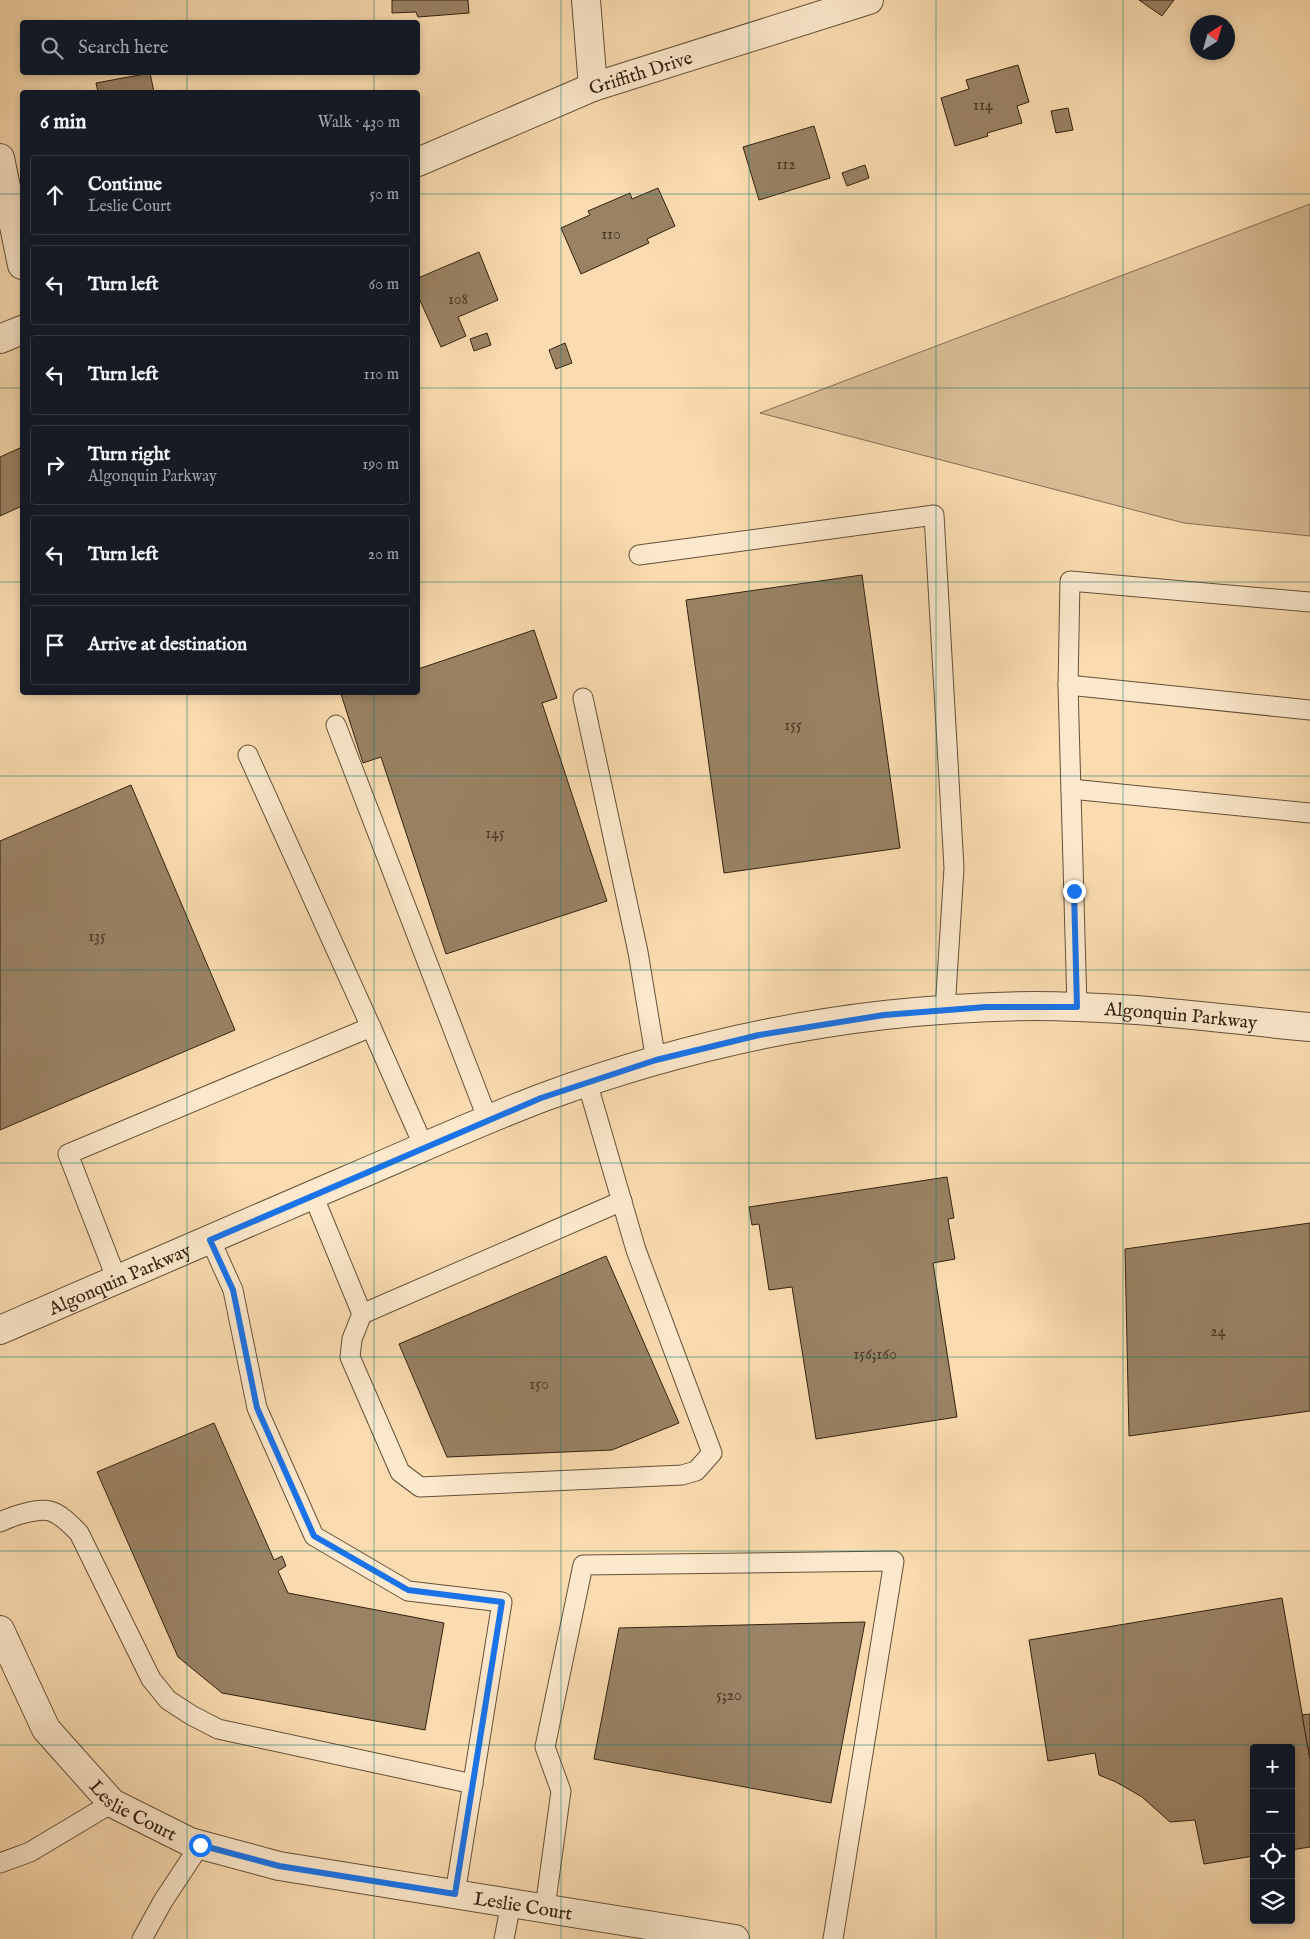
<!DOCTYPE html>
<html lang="en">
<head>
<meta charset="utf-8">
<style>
	:root { --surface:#171b24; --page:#242831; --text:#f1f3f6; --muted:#9ea1a6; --line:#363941 }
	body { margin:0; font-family:"IM FELL English",serif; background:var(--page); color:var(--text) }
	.controls { position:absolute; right:15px; bottom:15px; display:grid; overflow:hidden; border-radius:5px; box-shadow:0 2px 8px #0003 }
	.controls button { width:45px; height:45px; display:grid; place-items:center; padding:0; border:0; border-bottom:1px solid var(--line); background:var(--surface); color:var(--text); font:25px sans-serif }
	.compass { position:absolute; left:1190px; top:15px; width:45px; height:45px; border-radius:50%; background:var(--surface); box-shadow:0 2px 8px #0003; rotate:37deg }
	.stop { position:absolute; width:15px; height:15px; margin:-11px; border:4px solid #1a73e8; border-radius:50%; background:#fff }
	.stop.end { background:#1a73e8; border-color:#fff; box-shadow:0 1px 5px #0008 }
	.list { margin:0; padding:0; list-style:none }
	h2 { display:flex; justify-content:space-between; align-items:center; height:65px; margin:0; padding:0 20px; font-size:21px }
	h2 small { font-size:16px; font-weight:400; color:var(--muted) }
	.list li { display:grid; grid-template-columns:32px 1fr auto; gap:15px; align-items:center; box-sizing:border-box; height:80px; margin:0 10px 10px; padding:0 10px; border:1px solid var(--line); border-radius:5px }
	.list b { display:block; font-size:19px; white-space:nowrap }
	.list p { margin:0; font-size:16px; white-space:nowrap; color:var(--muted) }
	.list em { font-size:16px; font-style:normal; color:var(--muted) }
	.icon { flex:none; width:28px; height:28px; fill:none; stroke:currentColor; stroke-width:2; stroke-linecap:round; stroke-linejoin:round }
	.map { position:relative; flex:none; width:1310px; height:1939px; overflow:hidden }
	.search { position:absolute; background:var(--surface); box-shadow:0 2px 8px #0003; left:20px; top:20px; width:400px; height:55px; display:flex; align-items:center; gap:12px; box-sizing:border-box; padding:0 18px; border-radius:5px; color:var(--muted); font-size:19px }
	.panel { position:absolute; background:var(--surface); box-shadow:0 2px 8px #0003; left:20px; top:90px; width:400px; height:605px; border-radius:5px }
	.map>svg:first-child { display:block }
</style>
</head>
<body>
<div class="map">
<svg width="1310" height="1939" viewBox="0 0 1310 1939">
	<rect width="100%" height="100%" fill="#fadcb0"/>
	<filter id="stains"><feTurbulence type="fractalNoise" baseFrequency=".004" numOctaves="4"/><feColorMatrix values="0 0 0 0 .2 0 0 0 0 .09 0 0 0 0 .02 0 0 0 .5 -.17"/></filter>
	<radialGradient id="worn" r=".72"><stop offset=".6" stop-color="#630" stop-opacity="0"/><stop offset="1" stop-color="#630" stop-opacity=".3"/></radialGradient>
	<path fill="#d8bc95" stroke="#866e53" d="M1310,204V536L1184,523L760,413Z"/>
	<g fill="#9a8264" stroke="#332111">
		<path d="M392,0H468L469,13L418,17L416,12L392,13Z"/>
		<path d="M1139,0H1174L1162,16Z"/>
		<path d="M1018,65L1029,102L1017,106L1022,123L987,133L988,136L955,146L941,98L969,89L966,80Z"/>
		<path d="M150,73L154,92H98L96,83Z"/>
		<path d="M1068,108L1073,130L1056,133L1051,111Z"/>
		<path d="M814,126L830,178L759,200L743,147Z"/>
		<path d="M865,165L869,178L847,186L842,173Z"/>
		<path d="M658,188L675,226L647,239L649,243L581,274L561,228L590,215L588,211L630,193L632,199Z"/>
		<path d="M479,252L498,300L458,317L466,336L441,347L418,296V278Z"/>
		<path d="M487,333L491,345L474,351L470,339Z"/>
		<path d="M565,343L572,363L556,369L549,350Z"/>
		<path d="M22,447V506L0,516V457Z"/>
		<path d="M862,575L900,848L724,873L686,600Z"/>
		<path d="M534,630L557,698L542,703L607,901L446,954L381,757L363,763L341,694L346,692H418V669Z"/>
		<path d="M131,785L235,1030L0,1130V841Z"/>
		<path d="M947,1177L954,1218L948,1219L955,1259L933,1263L957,1417L816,1439L792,1287L769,1290L759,1224L752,1225L749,1207Z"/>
		<path d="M1310,1223V1411L1129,1436L1125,1249Z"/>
		<path d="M606,1256L679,1423L612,1450L447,1457L399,1344Z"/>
		<path d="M214,1423L274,1560L282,1556L286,1566L278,1571L288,1593L444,1623L425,1730L222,1693L178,1657L97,1472Z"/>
		<path d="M1282,1598L1310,1759V1847L1291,1850V1748H1254V1856L1204,1864L1195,1820L1170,1822L1142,1797L1116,1782L1099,1775L1095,1753L1048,1761L1029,1640Z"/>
		<path d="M865,1622L831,1803L594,1759L619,1628Z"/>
		<path d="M1310,1714V1759L1302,1715Z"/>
	</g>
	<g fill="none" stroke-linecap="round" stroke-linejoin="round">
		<g stroke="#655039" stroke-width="21">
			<g id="service">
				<path d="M639,555L934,515L954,868L945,1010"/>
				<path d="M1068,685L1310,710"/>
				<path d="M583,698L638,952L656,1061"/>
				<path d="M336,725L488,1120"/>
				<path d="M248,755L371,1027"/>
				<path d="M1071,789L1310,813"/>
				<path d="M1077,1007L1068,685L1070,581L1310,602"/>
				<path d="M313,1195L362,1314L352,1339L350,1357L400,1472L420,1487L682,1475L696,1471L712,1453L636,1250L587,1082"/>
				<path d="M210,1239L233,1290L257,1408L314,1536L408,1591L502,1602L455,1894"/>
				<path d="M117,1280L68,1154L371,1027L424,1147"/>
				<path d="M362,1314L622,1201"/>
				<path d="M0,1522C12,1516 37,1508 50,1511C61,1514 71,1525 79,1533L151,1679L168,1700L191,1715L218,1729L473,1784"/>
				<path d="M0,1863L30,1852L112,1803"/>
				<path d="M545,1908L561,1791L545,1747L583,1565L894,1561L833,1939"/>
				<path d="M142,1939L163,1901L200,1845"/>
				<path d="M504,1939L511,1903"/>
			</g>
		</g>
		<g stroke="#655039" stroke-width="30">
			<g id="minor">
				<path d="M586,0L593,87"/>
				<path d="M0,158L22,265"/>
				<path id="s1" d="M418,162L593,87L869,0"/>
				<path d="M0,339L22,330"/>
				<path id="s2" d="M0,1630L46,1729L112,1803L190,1842L279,1866L735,1939"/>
			</g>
		</g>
		<g stroke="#655039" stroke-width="30">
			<g id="tertiary">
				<path id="s3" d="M0,1330C116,1280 231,1230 347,1180C413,1152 478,1122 544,1097C653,1057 769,1028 885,1015C948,1008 1013,1004 1077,1007C1155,1009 1233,1020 1310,1027"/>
			</g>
		</g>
		<use href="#service" stroke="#fce8cc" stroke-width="19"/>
		<use href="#minor" stroke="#fce8cc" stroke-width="28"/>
		<use href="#tertiary" stroke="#fce8cc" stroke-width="28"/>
	</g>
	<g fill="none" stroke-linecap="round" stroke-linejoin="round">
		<path stroke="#1a73e8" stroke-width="6" d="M200,1845L279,1866L455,1894L502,1602L408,1590L314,1536L257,1408L233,1290L210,1240L541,1098L656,1060L759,1035L884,1015L986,1007H1077L1074,891"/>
	</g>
	<path fill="none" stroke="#0f766e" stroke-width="1" stroke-opacity="0.55" d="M187,0V22M374,0V22M561,0V1939M749,0V1939M936,0V1939M1123,0V1939M187,72V92M374,72V92M0,194H22M418,194H1310M0,388H22M418,388H1310M0,582H22M418,582H1310M187,692V1939M374,692V1939M0,776H1310M0,970H1310M0,1163H1310M0,1357H1310M0,1551H1310M0,1745H1310"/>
	<g text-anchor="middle" stroke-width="4.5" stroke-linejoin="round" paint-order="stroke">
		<g font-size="16" fill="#4d3926">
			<text x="983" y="110">114</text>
			<text x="786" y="169">112</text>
			<text x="611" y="239">110</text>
			<text x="458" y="304">108</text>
			<text x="793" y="730">155</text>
			<text x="495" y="838">145</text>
			<text x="97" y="941">135</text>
			<text x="1218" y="1336">24</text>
			<text x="875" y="1359">156;160</text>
			<text x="539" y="1389">150</text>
			<text x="729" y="1700">5;20</text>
		</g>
		<g font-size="19" fill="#332111" stroke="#fce8cc">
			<text dy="7" stroke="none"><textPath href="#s1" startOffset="240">Griffith Drive</textPath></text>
			<text dy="7" stroke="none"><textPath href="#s3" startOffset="1240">Algonquin Parkway</textPath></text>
			<text dy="7" stroke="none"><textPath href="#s3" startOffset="130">Algonquin Parkway</textPath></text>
			<text dy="7" stroke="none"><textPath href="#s2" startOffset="230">Leslie Court</textPath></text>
			<text dy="7" stroke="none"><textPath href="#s2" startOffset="635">Leslie Court</textPath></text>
		</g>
	</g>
	<rect width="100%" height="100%" filter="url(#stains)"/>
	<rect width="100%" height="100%" fill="url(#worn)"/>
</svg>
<div class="controls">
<button>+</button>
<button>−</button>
<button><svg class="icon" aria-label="locate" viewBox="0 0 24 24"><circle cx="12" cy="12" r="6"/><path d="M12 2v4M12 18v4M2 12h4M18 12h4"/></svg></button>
<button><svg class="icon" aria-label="layers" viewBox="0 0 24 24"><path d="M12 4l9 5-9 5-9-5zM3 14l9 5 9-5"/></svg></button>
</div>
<svg class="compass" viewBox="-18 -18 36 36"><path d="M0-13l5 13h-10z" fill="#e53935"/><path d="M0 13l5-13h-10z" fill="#9ea1a6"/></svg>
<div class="stop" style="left:200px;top:1845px"></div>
<div class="stop end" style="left:1074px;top:891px"></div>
<div class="search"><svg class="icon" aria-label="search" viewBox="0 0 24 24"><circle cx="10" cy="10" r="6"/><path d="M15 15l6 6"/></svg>Search here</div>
<section class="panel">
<h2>6 min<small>Walk · 430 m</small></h2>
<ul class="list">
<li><svg class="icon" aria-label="ahead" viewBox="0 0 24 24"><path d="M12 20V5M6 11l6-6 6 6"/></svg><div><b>Continue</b><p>Leslie Court</p></div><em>50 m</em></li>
<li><svg class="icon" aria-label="left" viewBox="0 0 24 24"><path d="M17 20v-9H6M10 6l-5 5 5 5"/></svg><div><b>Turn left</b></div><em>60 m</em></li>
<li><svg class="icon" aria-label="left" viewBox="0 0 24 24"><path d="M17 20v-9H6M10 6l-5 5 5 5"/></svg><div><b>Turn left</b></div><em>110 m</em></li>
<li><svg class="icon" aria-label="right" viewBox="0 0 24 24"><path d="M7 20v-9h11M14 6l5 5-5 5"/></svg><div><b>Turn right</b><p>Algonquin Parkway</p></div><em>190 m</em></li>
<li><svg class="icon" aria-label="left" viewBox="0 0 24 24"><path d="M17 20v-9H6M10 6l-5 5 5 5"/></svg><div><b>Turn left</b></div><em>20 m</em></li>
<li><svg class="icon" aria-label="arrive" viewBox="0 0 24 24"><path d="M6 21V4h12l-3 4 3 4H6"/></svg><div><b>Arrive at destination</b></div></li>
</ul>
</section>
</div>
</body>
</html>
